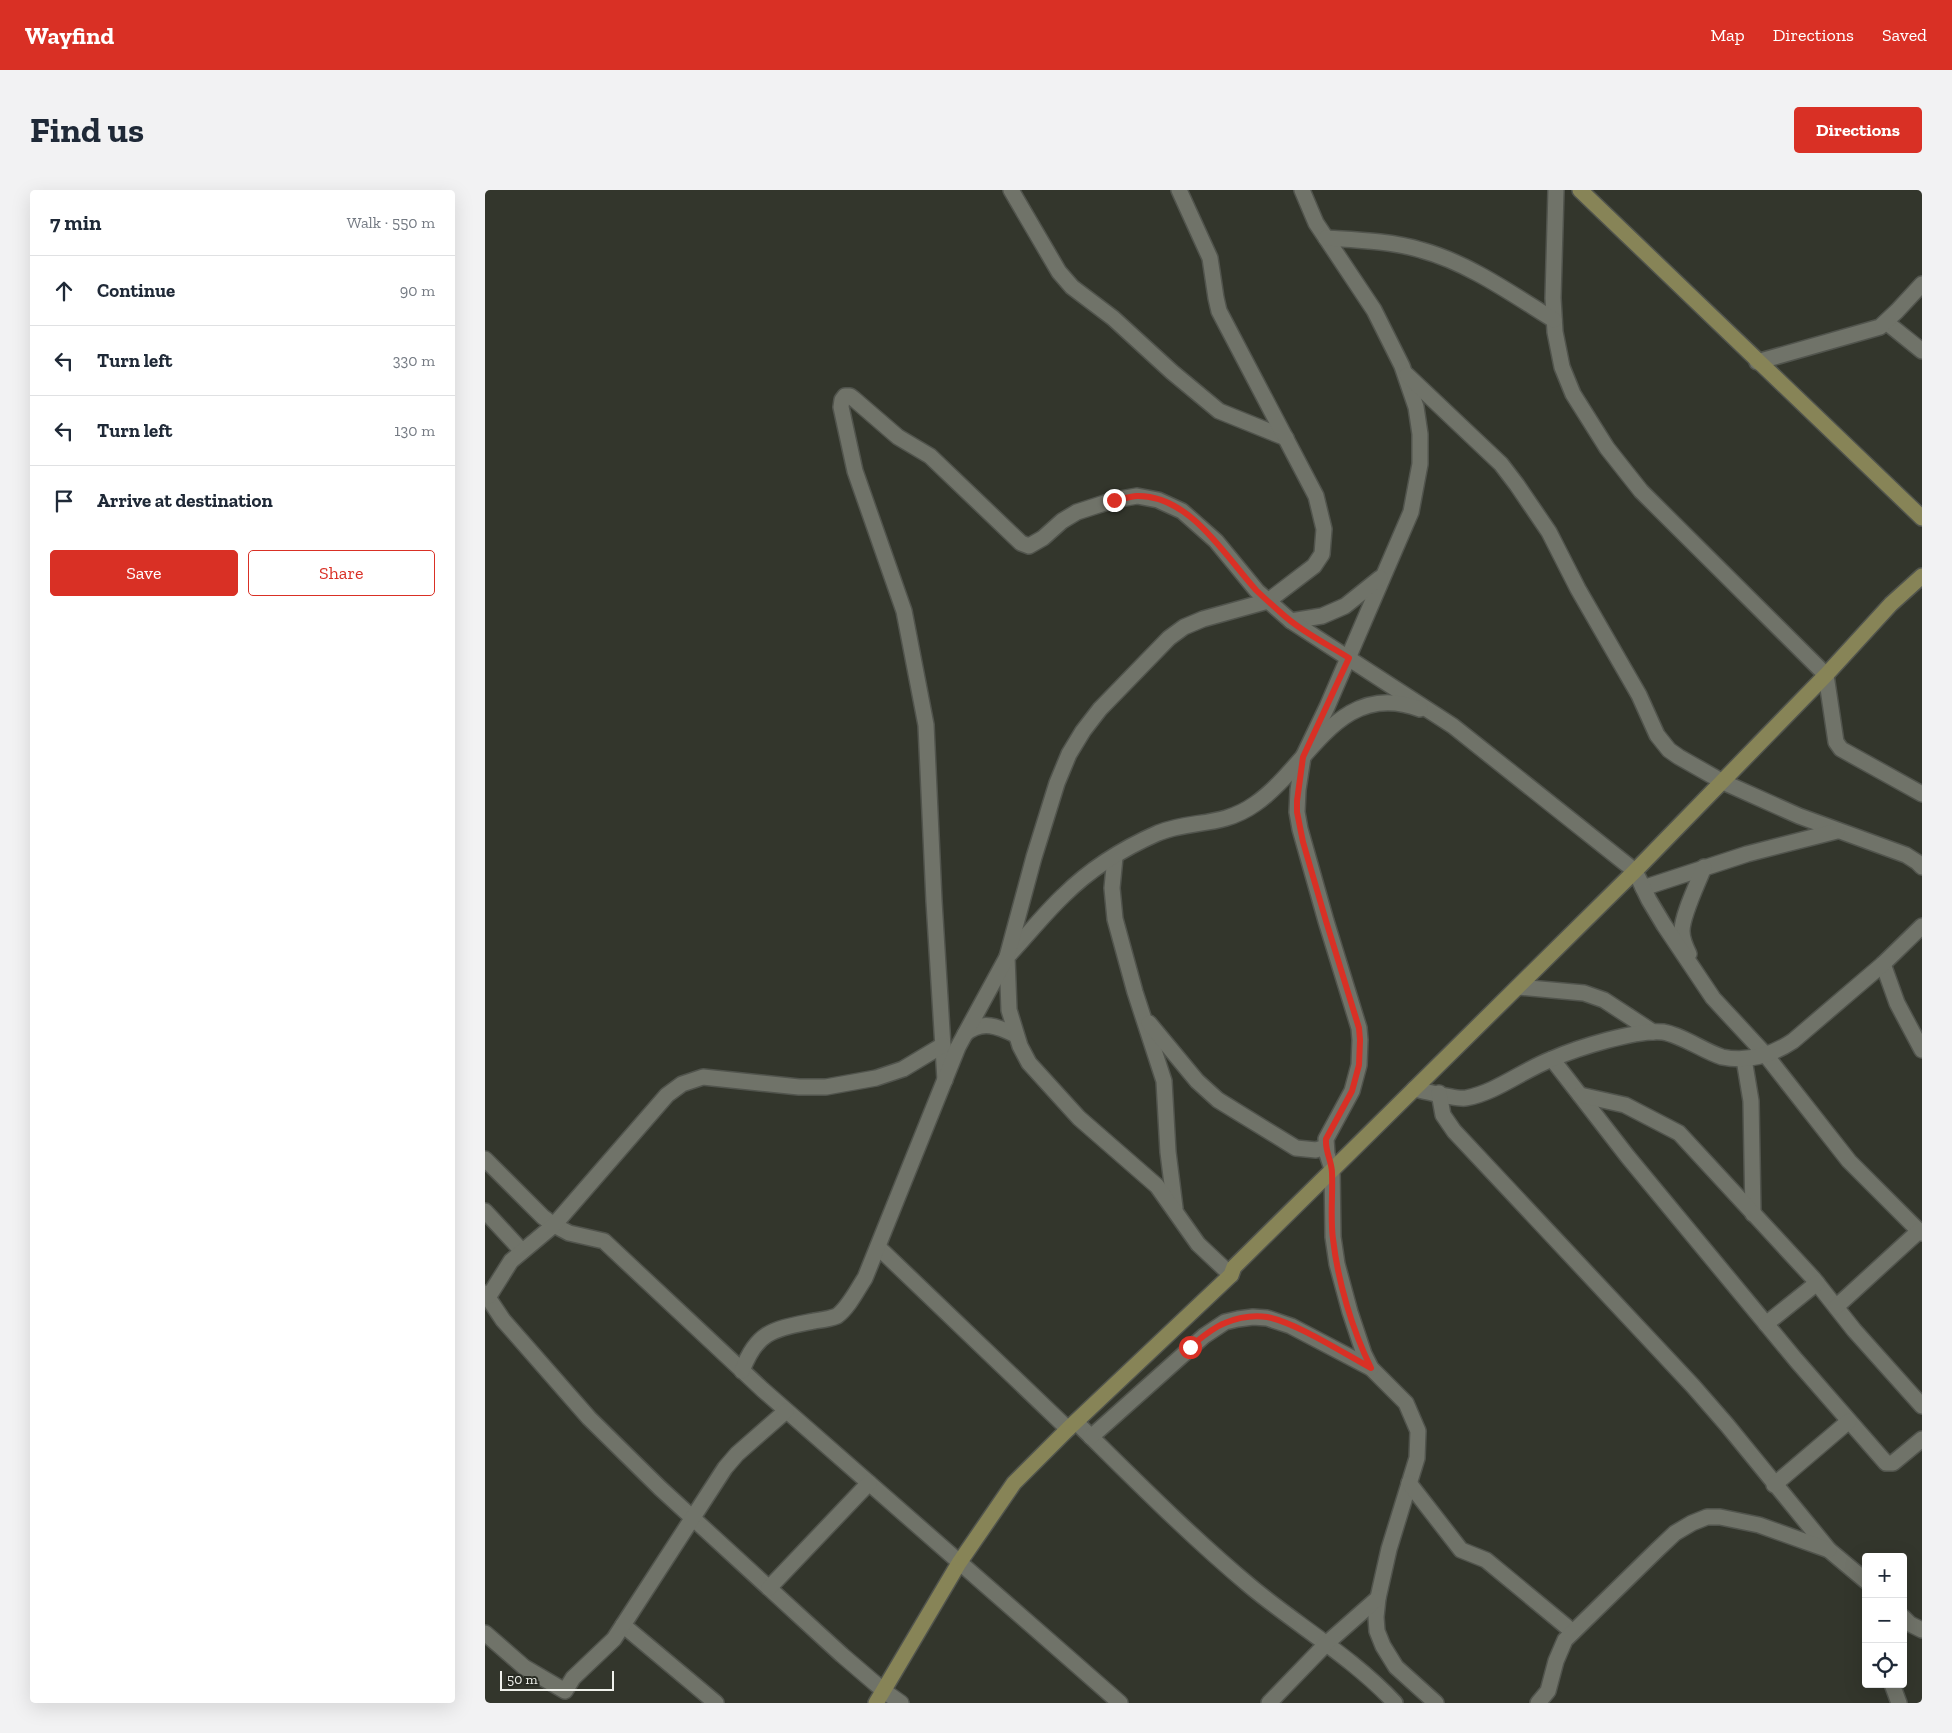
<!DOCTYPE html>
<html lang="en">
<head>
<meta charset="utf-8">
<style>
	:root { --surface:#fff; --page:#f2f2f3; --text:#1f2937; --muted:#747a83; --line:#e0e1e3; --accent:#d93025 }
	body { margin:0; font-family:"Zilla Slab",serif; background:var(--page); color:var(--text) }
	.controls { position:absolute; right:15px; bottom:15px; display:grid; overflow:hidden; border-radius:5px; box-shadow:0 5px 20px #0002 }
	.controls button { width:45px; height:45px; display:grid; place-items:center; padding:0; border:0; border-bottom:1px solid var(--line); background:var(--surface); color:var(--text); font:25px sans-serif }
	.scale { position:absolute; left:15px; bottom:12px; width:114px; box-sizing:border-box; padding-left:5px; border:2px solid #eff1eb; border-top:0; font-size:14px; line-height:18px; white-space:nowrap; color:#eff1eb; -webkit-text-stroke:4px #292c23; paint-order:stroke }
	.stop { position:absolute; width:15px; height:15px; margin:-11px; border:4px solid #d93025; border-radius:50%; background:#fff }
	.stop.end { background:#d93025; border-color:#fff; box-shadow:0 1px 5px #0008 }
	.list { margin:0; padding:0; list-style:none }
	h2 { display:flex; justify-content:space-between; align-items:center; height:65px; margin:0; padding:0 20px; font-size:21px }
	h2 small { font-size:16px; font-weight:400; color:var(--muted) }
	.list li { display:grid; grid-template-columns:32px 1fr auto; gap:15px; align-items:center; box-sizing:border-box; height:70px; padding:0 20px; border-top:1px solid var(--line) }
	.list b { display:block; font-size:19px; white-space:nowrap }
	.list em { font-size:16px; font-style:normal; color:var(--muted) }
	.actions { display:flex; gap:10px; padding:15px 20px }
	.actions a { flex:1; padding:11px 0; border:1px solid var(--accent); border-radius:5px; text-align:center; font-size:18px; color:var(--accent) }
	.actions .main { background:var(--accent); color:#fff }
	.icon { flex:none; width:28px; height:28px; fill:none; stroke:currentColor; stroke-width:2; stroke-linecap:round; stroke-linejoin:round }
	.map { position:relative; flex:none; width:1437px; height:1513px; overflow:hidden; border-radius:5px }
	header { display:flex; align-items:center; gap:30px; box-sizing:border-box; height:70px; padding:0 25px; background:var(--accent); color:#fff }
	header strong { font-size:24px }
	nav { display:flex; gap:28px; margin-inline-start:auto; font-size:18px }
	.intro { display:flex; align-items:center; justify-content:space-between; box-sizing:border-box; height:120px; padding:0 30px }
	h1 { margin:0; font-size:35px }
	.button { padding:12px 22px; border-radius:5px; background:var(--accent); color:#fff; font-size:18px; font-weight:700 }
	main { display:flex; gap:30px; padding:0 30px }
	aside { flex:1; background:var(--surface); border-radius:5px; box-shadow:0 5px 20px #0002 }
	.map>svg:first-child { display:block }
</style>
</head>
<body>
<header>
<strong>Wayfind</strong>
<nav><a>Map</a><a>Directions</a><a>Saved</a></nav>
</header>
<div class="intro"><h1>Find us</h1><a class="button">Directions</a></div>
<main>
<aside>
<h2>7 min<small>Walk · 550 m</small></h2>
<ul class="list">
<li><svg class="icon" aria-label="ahead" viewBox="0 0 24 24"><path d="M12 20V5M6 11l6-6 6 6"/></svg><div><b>Continue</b></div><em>90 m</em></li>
<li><svg class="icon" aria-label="left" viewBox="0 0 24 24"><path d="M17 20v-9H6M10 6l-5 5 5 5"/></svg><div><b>Turn left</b></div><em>330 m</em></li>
<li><svg class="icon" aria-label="left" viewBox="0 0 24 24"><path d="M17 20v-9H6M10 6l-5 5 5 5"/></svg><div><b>Turn left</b></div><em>130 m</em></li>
<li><svg class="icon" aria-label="arrive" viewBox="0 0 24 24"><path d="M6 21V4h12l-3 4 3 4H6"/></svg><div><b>Arrive at destination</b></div></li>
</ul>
<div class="actions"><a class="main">Save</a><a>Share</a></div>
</aside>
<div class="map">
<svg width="1437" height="1513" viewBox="0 0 1437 1513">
	<rect width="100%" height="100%" fill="#33362c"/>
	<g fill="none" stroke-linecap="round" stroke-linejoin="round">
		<g stroke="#51544d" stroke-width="18">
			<g id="street">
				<path d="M526,0L574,82L587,97L628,128L687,182L734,221L801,248"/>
				<path d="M817,0L831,33L889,120L917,176L931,217L935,244V274L926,322L842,517L818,567L813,600L812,622L815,639L841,731L874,838L875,850L874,875L867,901L841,949L842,964L847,979L848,1047L852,1074L865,1122L879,1164L886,1178L921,1213L933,1241L932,1268L904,1359L893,1408L891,1427L892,1441L898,1456L911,1477L951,1513"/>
				<path d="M1071,0L1068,108L1070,142L1077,177L1088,204L1122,258L1156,301L1341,485L1351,552L1356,559L1437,604"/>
				<path d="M841,48C872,50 906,51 936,60C984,73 1027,104 1069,130"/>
				<path d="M1401,132L1437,161"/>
				<path d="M1272,172L1395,137L1412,121L1437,94"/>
				<path d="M922,185L1016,274L1032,295L1064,342L1093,399L1154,505L1172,545L1184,560L1194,567L1238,592L1314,626L1421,665L1432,672L1437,677"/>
				<path d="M806,431L837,426L860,416L895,388"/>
				<path d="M630,667L627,698L630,729L650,802L679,891L683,962L690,1018"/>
				<path d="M1158,698L1262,664L1352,641"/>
				<path d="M1204,764C1200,756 1197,749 1197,741C1197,725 1213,693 1219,677"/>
				<path d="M1398,774L1412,813L1437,860"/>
				<path d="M1033,797L1099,803L1119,810L1168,842"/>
				<path d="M664,833L712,891L733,910L811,958L831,960L840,957"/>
				<path d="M480,844C497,829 514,837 531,845"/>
				<path d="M1067,869L1143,967L1311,1170L1401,1273H1408L1437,1249"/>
				<path d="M1259,869L1266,911L1268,1024"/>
				<path d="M460,890L449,711L441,535L419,421L370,281L356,217L357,210L360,206H365L369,209L413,247L445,266L536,353L544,356L558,348L577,331L592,322L629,310L652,306L673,310L697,321L731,351L772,401L806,431L968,536L1150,681L1164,710L1179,735L1228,808L1280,864L1364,971L1434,1041"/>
				<path d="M929,899C941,901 971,910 981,908C1012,902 1038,880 1067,869C1092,858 1152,839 1178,842C1197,845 1218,861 1237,867C1262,872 1287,865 1308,851L1398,774L1437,736"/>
				<path d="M954,903L958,925L969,941L1208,1196L1242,1235L1344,1360L1381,1391"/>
				<path d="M1095,905L1140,915L1194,943L1328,1088L1369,1140L1437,1216"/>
				<path d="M0,969L58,1027L69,1035L84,1043L119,1051L278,1200L635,1513"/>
				<path d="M0,1021L37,1061"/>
				<path d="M393,1057L583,1239"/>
				<path d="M746,1085L713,1054L672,996L594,928L544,873L535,856L524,820L522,767C541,747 558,725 578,706C604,680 639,658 673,643C707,629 736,638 770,614C824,577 853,488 935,519"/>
				<path d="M0,1103L18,1130L104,1228L175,1298L357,1465L399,1501L416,1513"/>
				<path d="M4,1106L26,1071L69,1035L182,905L197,894L218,887L314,897H341L391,888L418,879L458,855"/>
				<path d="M1351,1117L1434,1041L1437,1043"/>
				<path d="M1281,1134L1332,1093"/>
				<path d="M257,1181C272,1140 290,1139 329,1131C336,1130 345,1129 352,1126C364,1117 372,1100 380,1088L473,857L522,767L549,667L572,593L584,564L598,541L615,519L684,448L699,437L718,429L783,411L829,376L837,364L839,339L831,306L734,121L731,108L725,68L694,0"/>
				<path d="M591,1232C648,1288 704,1345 765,1396C813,1436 867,1467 910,1513"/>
				<path d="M606,1247L719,1146L740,1132L753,1129L768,1127L782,1128L806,1136L886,1178"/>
				<path d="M924,1293L976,1360L1001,1370L1088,1442"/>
				<path d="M1289,1295L1364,1231"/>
				<path d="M284,1398L384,1293"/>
				<path d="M1418,1427L1425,1434L1437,1440"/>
				<path d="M138,1435L231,1513"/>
				<path d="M0,1443L39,1477L80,1501L88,1488L129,1449L240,1278L252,1264L301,1221"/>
				<path d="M1407,1494L1414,1513"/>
				<path d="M784,1513L842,1453L893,1408"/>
				<path d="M1053,1513L1063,1501L1071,1471L1080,1450L1172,1360L1190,1343L1207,1333L1222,1327H1235L1274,1335L1344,1360"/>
			</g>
		</g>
		<g stroke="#51544d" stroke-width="18">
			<g id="secondary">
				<path d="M1095,0L1437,328"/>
				<path d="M391,1513L474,1373L529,1293L583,1239L746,1085L749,1077L1150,681L1341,485L1406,414L1437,386"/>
			</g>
		</g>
		<use href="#street" stroke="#707369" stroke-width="15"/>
		<use href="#secondary" stroke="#878457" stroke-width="15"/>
	</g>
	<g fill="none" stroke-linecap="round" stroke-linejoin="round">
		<path stroke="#d93025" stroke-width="6" d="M629,310C636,309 644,307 652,306C705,305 740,366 771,400C778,407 786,414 794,421C814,440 840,453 864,468L818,567L812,611V622L818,652L841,731L874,838L875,850L874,875L867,901L841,949C840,962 847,971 847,983C848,1004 845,1027 848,1049C853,1092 867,1139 886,1178C858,1163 812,1133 782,1127C768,1125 752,1128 740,1133C727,1138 716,1148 705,1157"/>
	</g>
</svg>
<div class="controls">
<button>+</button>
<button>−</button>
<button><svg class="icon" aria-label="locate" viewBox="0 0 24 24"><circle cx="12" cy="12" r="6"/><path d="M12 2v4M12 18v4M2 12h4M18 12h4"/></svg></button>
</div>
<div class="scale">50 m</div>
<div class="stop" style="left:705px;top:1157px"></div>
<div class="stop end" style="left:629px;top:310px"></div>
</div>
</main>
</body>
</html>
